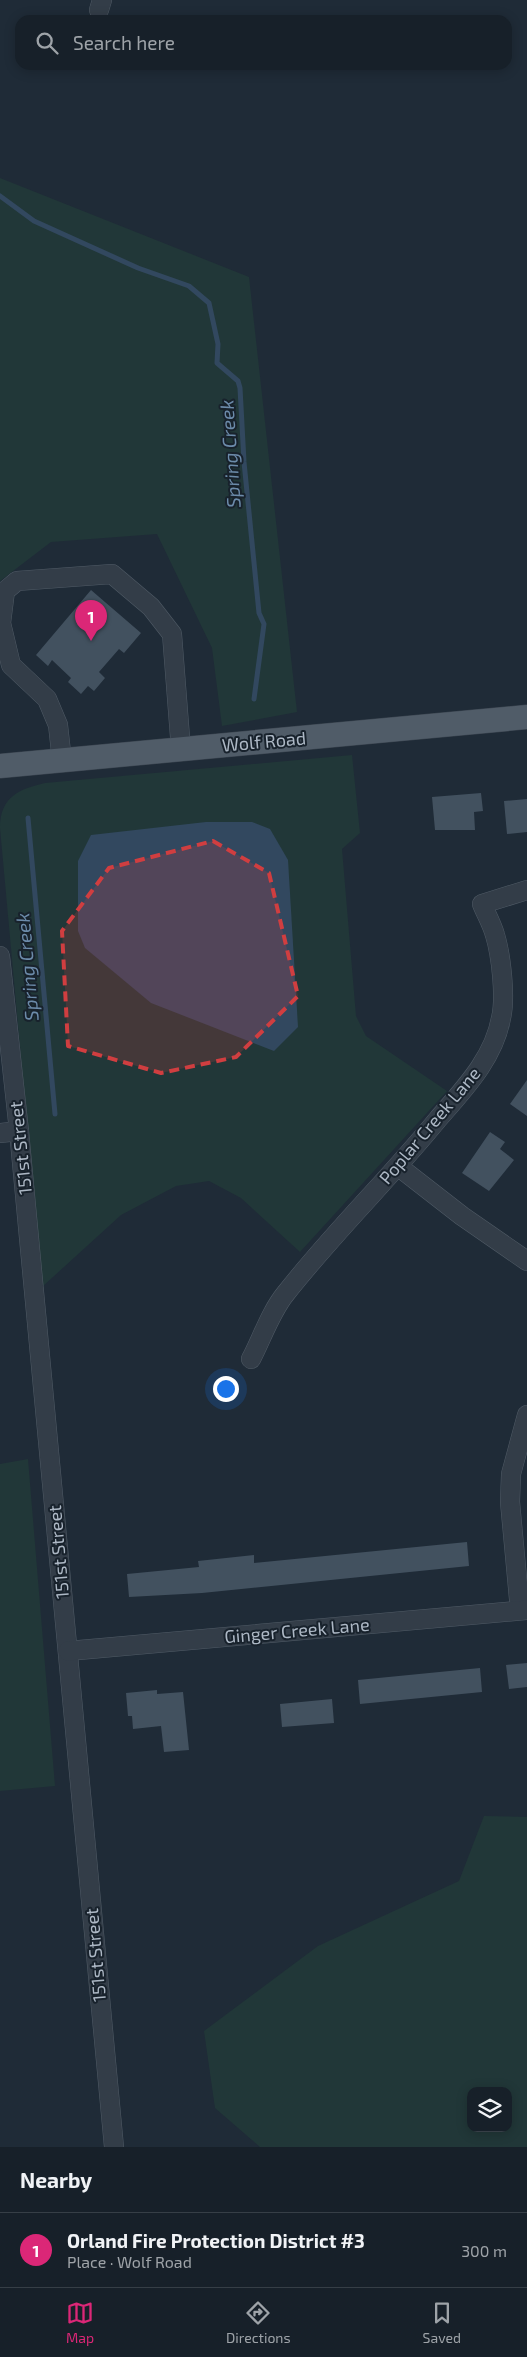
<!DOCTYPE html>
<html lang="en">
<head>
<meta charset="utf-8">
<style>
	:root { --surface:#172029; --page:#242d35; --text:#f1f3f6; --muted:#9ea3a8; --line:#363e46; --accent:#db2777 }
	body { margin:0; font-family:"Exo 2",sans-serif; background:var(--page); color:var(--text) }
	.controls { position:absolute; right:15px; bottom:15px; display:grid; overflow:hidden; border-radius:10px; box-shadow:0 2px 12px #0003 }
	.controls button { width:45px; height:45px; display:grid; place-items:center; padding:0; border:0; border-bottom:1px solid var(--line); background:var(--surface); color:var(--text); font:25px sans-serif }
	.you { position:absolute; left:225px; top:1388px; width:18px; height:18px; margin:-12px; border:4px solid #fff; border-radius:50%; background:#1a73e8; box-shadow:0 0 0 8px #1a73e833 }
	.badge { display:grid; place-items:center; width:32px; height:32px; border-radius:50%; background:var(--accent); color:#fff; font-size:16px; font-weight:700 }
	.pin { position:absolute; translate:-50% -41px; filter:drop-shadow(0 1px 2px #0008) }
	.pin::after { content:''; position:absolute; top:26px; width:18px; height:15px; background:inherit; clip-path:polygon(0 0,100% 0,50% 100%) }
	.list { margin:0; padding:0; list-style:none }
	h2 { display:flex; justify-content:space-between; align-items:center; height:65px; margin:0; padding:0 20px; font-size:21px }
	h2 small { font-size:16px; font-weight:400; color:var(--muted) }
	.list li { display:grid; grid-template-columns:32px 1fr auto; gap:15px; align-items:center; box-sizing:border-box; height:75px; padding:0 20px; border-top:1px solid var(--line) }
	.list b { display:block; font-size:19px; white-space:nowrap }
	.list p { margin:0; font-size:16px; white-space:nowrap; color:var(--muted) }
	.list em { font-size:16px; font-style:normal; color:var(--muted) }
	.icon { flex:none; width:28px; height:28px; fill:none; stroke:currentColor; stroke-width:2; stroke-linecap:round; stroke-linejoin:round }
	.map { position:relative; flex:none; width:527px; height:2147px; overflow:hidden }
	.search { position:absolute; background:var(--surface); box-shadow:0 2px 12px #0003; left:15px; right:15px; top:15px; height:55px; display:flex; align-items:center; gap:12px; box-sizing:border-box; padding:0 18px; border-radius:15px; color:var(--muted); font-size:19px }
	.sheet { height:140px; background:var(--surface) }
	nav { display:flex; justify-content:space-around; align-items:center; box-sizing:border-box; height:70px; border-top:1px solid var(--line); background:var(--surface); font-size:14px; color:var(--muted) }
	nav a { display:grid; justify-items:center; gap:2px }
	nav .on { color:var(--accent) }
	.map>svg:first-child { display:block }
</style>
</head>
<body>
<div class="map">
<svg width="527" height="2147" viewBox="0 0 527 2147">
	<rect width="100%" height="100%" fill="#1f2b37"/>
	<g fill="#213738" fill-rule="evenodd">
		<path d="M0,178L249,277L297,712L222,726L212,648L157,534L51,542L0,581Z"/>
		<path d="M352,755L360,833L342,849L356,1016L366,1036L447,1091L300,1252L241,1198L209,1181L176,1186L121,1215L42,1287L0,828C0,797 19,789 45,783Z"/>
		<path d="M28,1459L55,1786L0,1791V1464Z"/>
		<path d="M484,1816L527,1817V2147H260L215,2108L204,2031L318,1946L459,1881ZM471,2091H508V2128H471Z"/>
	</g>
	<path fill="#32485f" d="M206,822H252L270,829L288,860L298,1027L274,1051L151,1003L85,948L78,931V861L91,835Z"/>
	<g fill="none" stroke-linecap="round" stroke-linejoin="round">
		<g stroke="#32485f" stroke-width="5">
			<path d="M0,196L34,221L138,268L189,286L209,303L218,344L217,363L238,381L240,388L244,462L259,613L264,624L254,699"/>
			<path d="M28,818L55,1114"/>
		</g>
	</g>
	<g fill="#42515f">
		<path d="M91,590L141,633L124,653L119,649L99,672L105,678L94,691L88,686L81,694L68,682L71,678L52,660L48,666L36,655Z"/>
		<path d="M481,793L483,811L474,812L475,830H435L432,797Z"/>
		<path d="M527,799V832L507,834L504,801Z"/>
		<path d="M527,1080V1116L510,1104Z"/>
		<path d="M490,1132L505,1142L500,1149L514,1160L489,1191L462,1173Z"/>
		<path d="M467,1542L469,1566L202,1593L129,1597L127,1574L199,1567L198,1561L254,1555V1563Z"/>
		<path d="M527,1663V1687L509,1689L506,1665Z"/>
		<path d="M480,1668L482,1692L360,1704L358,1680Z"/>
		<path d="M157,1690V1694L183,1692L189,1750L164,1752L161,1726L133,1729L132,1716H128L126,1693Z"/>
		<path d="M332,1699L334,1723L282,1727L280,1704Z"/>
	</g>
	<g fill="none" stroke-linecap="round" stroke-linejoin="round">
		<g stroke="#505b66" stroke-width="20">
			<g id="minor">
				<path d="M99,10L102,0"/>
				<path d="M62,761L58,725L47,699L11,665L1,623L5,591L17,581L112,574L151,607L172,634L181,750"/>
				<path d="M0,956L19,1131L114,2147"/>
				<path d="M0,1133L19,1131"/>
				<path d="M399,1167L462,1216L527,1261"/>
				<path d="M251,1359C262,1338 271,1311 286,1293C334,1232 389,1179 438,1119C464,1089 494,1058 501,1018C506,997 501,955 495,935C492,924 486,914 482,904L527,890"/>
				<path d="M520,1610L510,1502L511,1474L527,1415"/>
				<path d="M68,1651L527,1610"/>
			</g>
		</g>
		<g stroke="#3c4651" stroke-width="25">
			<path id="major" d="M0,766L527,717"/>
		</g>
		<use href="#minor" stroke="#333d48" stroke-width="19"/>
		<use href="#major" stroke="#505c68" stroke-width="24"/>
	</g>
	<path fill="#d03e40" fill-opacity="0.2" stroke="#d03e40" stroke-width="4" stroke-dasharray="10 6" stroke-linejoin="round" d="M213,841L269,873L298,996L236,1057L161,1073L68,1046L62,931L109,868Z"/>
	<g text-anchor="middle" stroke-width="4" stroke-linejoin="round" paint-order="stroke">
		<g font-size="18" fill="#adb8c5" stroke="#18222c">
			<text transform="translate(264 742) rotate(-5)" y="6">Wolf Road</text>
			<text transform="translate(430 1126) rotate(-50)" y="6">Poplar Creek Lane</text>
			<text transform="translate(21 1148) rotate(-96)" y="6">151st Street</text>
			<text transform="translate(59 1552) rotate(-95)" y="6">151st Street</text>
			<text transform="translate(297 1631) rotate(-5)" y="6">Ginger Creek Lane</text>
			<text transform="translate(96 1955) rotate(-95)" y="6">151st Street</text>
		</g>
		<g font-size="19" font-style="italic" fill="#6c8baa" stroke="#18222c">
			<text transform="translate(230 454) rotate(-94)" y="7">Spring Creek</text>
			<text transform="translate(27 967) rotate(-95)" y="7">Spring Creek</text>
		</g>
	</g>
</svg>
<div class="controls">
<button><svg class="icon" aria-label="layers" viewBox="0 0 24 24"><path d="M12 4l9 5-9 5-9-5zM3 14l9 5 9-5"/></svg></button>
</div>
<div class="you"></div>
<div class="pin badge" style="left:91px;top:641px">1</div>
<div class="search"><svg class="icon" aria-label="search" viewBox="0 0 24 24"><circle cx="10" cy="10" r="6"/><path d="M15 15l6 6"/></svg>Search here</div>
</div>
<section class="sheet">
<h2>Nearby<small></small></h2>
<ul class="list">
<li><span class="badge">1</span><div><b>Orland Fire Protection District #3</b><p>Place · Wolf Road</p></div><em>300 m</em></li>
</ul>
</section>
<nav>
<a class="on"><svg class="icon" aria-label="map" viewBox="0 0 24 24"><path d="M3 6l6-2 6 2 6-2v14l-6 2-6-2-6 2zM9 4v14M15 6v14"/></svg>Map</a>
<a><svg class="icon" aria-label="directions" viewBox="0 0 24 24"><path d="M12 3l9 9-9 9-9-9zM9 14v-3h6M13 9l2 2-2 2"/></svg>Directions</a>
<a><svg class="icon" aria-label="saved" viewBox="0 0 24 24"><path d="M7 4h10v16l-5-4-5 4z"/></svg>Saved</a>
</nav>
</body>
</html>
